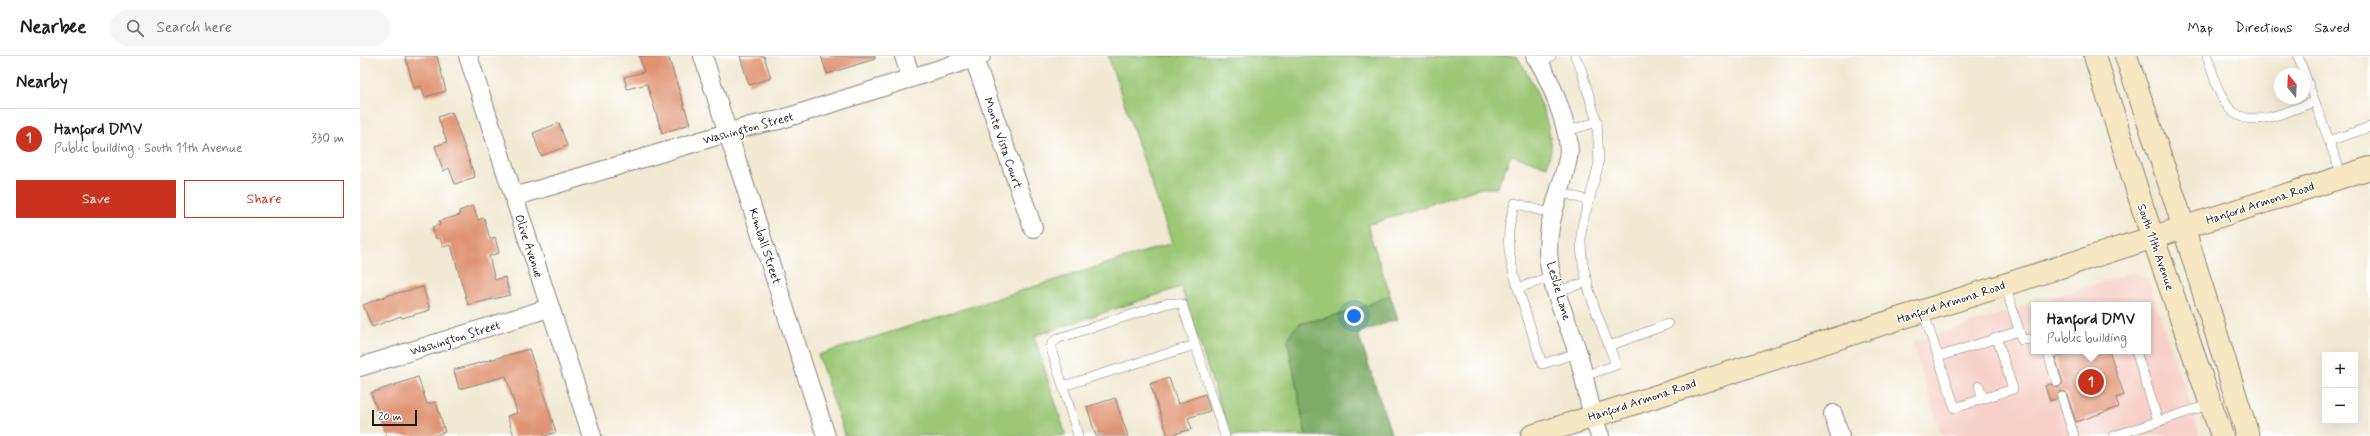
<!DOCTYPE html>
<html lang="en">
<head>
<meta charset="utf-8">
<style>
	:root { --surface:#fff; --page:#f6f6f6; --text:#202124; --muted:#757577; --line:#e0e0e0; --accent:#c8321e }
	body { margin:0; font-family:Mynerve,sans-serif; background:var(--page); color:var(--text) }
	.controls { position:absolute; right:12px; bottom:12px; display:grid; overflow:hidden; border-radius:0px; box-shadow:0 4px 16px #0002 }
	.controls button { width:36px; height:36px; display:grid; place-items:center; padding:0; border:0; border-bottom:1px solid var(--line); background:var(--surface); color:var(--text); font:20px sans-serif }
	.compass { position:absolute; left:1914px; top:12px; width:36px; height:36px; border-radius:50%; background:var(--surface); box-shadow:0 4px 16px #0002; rotate:342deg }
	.scale { position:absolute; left:12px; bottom:10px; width:45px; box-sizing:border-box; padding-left:4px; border:2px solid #1c1c1c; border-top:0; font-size:11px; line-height:14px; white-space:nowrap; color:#1c1c1c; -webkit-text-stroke:3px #fff; paint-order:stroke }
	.you { position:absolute; left:994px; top:260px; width:14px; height:14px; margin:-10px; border:3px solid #fff; border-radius:50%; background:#1a73e8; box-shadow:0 0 0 6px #1a73e833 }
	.badge { display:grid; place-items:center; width:26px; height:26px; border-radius:50%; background:var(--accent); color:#fff; font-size:13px; font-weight:700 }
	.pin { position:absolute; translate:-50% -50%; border:2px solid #fff; box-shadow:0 1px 4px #0006 }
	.popup { position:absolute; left:1671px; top:246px; width:120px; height:52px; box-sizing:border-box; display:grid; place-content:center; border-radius:0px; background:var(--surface); filter:drop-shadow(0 1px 3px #0005); font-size:13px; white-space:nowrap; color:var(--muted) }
	.popup b { font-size:15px; color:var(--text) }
	.popup::after { content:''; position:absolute; left:50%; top:100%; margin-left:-8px; border:8px solid transparent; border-top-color:var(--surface) }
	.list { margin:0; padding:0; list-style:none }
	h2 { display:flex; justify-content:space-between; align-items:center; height:52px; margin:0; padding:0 16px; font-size:17px }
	h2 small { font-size:13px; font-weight:400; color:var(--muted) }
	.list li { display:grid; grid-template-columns:26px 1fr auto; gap:12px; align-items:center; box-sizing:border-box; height:60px; padding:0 16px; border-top:1px solid var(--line) }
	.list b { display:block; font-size:15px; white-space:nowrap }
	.list p { margin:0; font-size:13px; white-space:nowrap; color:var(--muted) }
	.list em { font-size:13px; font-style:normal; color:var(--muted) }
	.actions { display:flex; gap:8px; padding:12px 16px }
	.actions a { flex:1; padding:9px 0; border:1px solid var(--accent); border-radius:0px; text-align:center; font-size:14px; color:var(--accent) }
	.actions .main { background:var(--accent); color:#fff }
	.icon { flex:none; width:22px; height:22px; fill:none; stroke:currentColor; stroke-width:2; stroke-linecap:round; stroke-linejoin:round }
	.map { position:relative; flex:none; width:2010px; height:380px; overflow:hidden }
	header { display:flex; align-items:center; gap:24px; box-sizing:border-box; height:56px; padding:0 20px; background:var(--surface); border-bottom:1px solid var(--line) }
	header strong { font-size:19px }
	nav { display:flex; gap:22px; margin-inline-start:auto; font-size:14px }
	.search { width:280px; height:36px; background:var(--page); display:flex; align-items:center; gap:10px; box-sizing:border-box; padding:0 14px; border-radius:22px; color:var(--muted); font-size:15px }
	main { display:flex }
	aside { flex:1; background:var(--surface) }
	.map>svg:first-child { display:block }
</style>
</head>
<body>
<header>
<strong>Nearbee</strong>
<div class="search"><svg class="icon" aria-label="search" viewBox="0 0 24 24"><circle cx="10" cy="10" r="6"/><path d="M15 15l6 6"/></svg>Search here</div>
<nav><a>Map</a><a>Directions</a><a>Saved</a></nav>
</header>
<main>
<aside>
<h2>Nearby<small></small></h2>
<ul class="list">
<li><span class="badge">1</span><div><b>Hanford DMV</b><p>Public building · South 11th Avenue</p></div><em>330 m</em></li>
</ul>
<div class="actions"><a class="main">Save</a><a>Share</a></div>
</aside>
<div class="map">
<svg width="2010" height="380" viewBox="0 0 2010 380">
	<rect width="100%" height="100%" fill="#fff"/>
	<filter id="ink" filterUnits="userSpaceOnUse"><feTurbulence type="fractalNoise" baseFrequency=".025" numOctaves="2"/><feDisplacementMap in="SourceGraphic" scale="8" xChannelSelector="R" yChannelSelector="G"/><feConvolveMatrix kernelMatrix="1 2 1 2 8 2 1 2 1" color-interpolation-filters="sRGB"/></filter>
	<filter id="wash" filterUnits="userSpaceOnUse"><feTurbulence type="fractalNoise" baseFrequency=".012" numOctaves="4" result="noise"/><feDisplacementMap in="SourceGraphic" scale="16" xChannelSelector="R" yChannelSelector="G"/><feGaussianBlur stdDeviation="0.9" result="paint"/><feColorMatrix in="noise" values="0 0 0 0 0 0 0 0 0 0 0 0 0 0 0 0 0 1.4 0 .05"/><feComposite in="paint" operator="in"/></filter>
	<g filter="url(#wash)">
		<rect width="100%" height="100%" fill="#f1e9d2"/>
		<path fill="#f7d1c8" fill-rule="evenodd" d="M1774,216L1788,223L1840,380H1582L1552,286ZM1674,249H1788V295H1674Z"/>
		<path fill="#9cc876" stroke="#5c7249" d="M748,0H1156C1172,19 1188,62 1191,86C1192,94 1189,102 1187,110L1151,99L1137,132H1120L1007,169L1030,239L994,255L939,268L931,276L928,286L946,380H870L821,231L674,280L706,380H485L458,299L812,187Z"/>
		<path fill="#7dac67" stroke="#4c6442" d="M1030,239L1038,263L998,277L1032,380H946L928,286L931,276L939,268L994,255Z"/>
		<g id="blocks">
			<g fill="#e09473">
				<path d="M45,0H77L86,35L65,41L61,30L54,32Z"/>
				<path d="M279,0H308L330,68L302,77L287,28L267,33L264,21L284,16Z"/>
				<path d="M380,0H404L411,22L389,29Z"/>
				<path d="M461,0H515V3L467,18Z"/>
				<path d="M92,56L115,121L95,128L89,112L83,115L75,90L87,86L78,61Z"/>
				<path d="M199,67L207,90L181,100L173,77Z"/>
				<path d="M113,150L118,164L124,162L130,183L135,181L139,197L129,200L135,224L145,221L150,239L108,249L91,189L83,191L80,182L76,183L72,171L80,169L79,165L100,159L99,155Z"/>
				<path d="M63,231L70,254L42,262L41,260L12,271L3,249L29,239Z"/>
				<path d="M169,293L196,376L186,380H154L147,360L157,357L146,320L99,333L94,314Z"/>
				<path d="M1714,295H1749L1764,339L1756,342L1759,351L1716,366L1706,336L1700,335L1696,343L1690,345L1685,330L1691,328L1698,332L1703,327L1695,301Z"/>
				<path d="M58,321L67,348L76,346L85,376L72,380H27L11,337Z"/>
				<path d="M809,322L818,348L845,338L850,355L828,362L832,373L808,380L790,328Z"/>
				<path d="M755,342L768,380H736L727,351Z"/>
			</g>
		</g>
	</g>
	<g filter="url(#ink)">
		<use href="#blocks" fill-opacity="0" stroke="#868277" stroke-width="1"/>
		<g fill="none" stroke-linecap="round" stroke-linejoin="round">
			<g stroke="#868277" stroke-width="10">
				<g id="service">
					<path d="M1847,0C1853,16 1857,38 1869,52C1890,76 1930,54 1953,46"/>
					<path d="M1938,0L1982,120"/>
					<path d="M1181,7L1191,0"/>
					<path d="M1207,75L1237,66L1221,13L1215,0"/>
					<path d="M1969,85L2010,71"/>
					<path d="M1198,135L1229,145L1239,107L1237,66"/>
					<path d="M1192,158L1155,147C1144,182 1148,198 1158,232L1193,220"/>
					<path d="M1645,229L1662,284L1674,283"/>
					<path d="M1158,232L1182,308L1218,297"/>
					<path d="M1197,235L1228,226"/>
					<path d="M1563,255L1595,352L1653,333L1637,282L1578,301"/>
					<path d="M1637,282L1659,275"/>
					<path d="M1249,290L1308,268"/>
					<path d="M1687,295L1697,326"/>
					<path d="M1776,295L1798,365"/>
					<path d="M1224,320L1256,309C1242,269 1220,224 1221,181C1221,169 1225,157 1229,145"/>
					<path d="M703,330L691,293L692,287L699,282L808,247L822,248L865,380"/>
					<path d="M1619,330L1623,342"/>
					<path d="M1702,341L1714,380"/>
					<path d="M718,380L703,330L835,289"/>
					<path d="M1754,380L1851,348"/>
				</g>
			</g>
			<g stroke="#868277" stroke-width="20">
				<g id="minor">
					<path d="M108,0L232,380"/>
					<path d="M343,0L466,380"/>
					<path d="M544,0L551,22"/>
					<path d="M1175,0C1189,19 1213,79 1208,102C1201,138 1184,168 1189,206C1193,238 1209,267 1218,298C1226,325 1229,354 1240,380"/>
					<path d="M614,2L673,172"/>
					<path d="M154,141L390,70L419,64L621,0"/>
					<path d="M0,311L189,252"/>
					<path d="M1473,358L1480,380"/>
				</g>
			</g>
			<g stroke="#868277" stroke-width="24">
				<g id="secondary">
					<path d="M1735,0L1784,156L1862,380"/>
					<path d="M1766,0L1816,147L1888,380"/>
					<path d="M1172,380L2010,112"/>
				</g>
			</g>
			<use href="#service" stroke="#fff" stroke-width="9"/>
			<use href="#minor" stroke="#fff" stroke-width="18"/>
			<use href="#secondary" stroke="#f7e8c3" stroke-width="22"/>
		</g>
	</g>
	<g text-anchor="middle" stroke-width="3" stroke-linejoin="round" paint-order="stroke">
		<g font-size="12" fill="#1c1c1c" stroke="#fff">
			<text transform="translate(388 72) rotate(-15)" y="4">Washington Street</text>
			<text transform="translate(643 87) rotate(71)" y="4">Monte Vista Court</text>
			<text transform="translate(1900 147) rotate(-18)" y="4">Hanford Armona Road</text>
			<text transform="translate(169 190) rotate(72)" y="4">Olive Avenue</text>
			<text transform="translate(405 190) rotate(72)" y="4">Kimball Street</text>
			<text transform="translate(1796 191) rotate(71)" y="4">South 11th Avenue</text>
			<text transform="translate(1199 235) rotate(74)" y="4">Leslie Lane</text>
			<text transform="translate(1591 246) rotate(-18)" y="4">Hanford Armona Road</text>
			<text transform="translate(95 282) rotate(-17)" y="4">Washington Street</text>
			<text transform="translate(1282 344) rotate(-18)" y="4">Hanford Armona Road</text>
		</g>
	</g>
</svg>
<div class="controls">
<button>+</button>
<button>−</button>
</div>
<svg class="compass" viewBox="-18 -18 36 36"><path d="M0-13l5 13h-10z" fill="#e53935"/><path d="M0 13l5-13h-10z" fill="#757577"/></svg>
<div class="scale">20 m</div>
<div class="you"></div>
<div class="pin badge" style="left:1731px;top:326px">1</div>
<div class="popup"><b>Hanford DMV</b>Public building</div>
</div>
</main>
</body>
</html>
